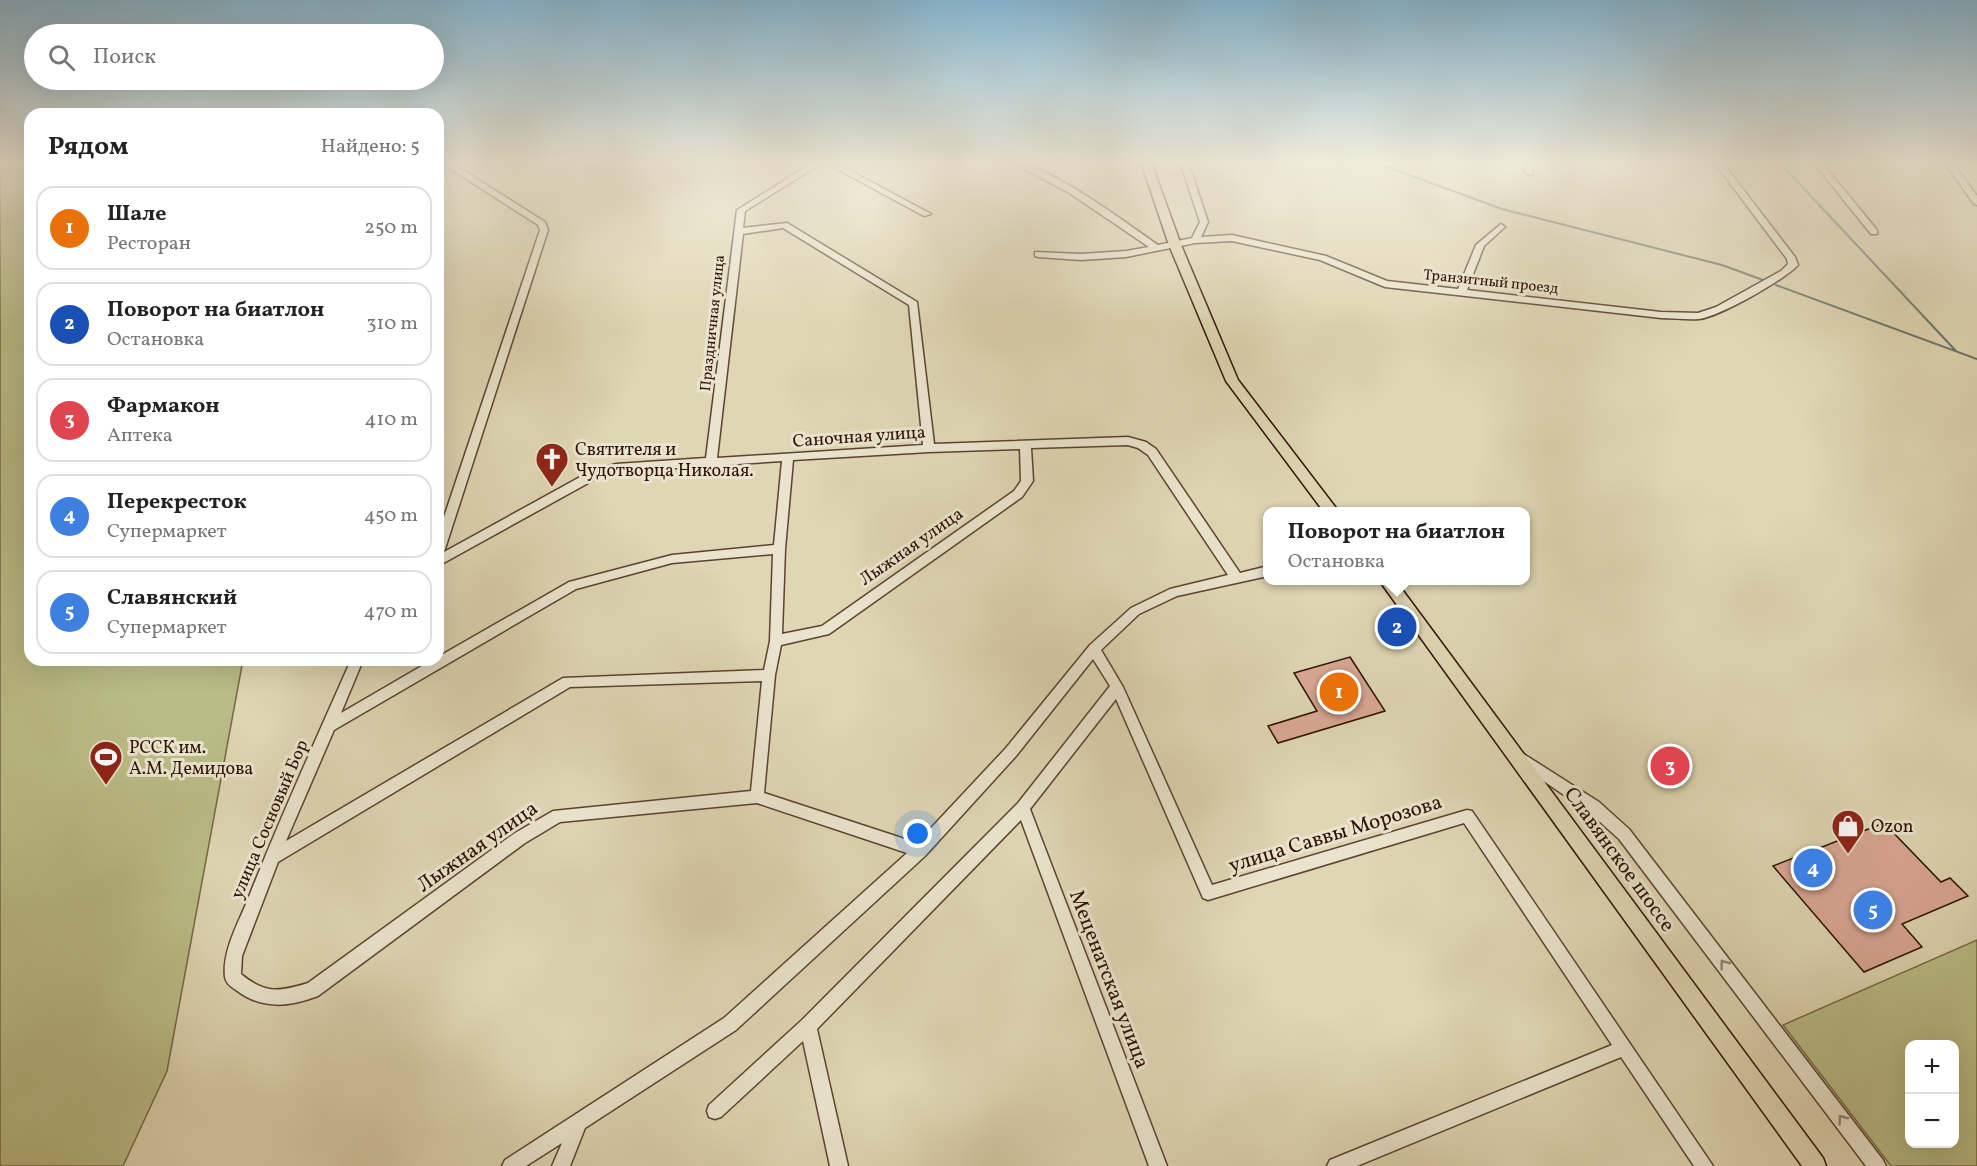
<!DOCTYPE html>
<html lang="ru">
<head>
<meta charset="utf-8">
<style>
	:root { --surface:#fff; --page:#f6f6f6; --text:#222; --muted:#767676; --line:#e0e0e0; --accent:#8f2418 }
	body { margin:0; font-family:Vollkorn,serif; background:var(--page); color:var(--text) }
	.controls { position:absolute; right:18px; bottom:18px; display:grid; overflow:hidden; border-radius:12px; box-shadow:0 6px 24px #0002 }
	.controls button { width:54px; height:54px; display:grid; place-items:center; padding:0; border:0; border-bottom:2px solid var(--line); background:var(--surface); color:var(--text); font:30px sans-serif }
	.you { position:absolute; left:918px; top:834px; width:21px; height:21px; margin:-15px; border:4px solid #fff; border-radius:50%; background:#1a73e8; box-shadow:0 0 0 9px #1a73e833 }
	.badge { display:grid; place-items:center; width:39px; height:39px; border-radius:50%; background:var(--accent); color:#fff; font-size:20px; font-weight:700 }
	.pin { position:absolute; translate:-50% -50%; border:3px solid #fff; box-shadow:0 2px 6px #0006 }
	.popup { position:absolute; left:1263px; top:507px; width:267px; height:78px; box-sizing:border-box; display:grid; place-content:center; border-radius:12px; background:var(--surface); filter:drop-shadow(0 2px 4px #0005); font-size:20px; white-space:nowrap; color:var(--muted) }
	.popup b { font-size:22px; color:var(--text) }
	.popup::after { content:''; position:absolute; left:50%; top:100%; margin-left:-12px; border:12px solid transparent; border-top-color:var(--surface) }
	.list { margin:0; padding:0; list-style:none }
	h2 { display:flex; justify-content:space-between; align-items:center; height:78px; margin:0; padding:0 24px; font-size:26px }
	h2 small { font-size:20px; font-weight:400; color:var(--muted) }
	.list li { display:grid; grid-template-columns:39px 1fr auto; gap:18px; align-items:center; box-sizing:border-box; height:84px; margin:0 12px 12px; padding:0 12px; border:2px solid var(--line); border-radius:18px }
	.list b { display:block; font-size:22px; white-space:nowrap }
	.list p { margin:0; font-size:20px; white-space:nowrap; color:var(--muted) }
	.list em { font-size:20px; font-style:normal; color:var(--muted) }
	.icon { flex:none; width:33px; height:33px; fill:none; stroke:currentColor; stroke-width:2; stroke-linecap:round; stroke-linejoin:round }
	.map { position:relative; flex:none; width:1977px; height:1166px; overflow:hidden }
	.search { position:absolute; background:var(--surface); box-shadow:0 6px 24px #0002; left:24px; top:24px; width:420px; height:66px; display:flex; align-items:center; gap:15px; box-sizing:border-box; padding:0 21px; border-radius:33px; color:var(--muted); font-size:22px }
	.panel { position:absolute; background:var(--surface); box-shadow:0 6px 24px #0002; left:24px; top:108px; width:420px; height:558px; border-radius:18px }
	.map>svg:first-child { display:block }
</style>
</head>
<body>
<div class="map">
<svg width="1977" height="1166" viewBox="0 0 1977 1166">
	<rect width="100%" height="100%" fill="#dfd6b3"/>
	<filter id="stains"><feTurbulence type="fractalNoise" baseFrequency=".00333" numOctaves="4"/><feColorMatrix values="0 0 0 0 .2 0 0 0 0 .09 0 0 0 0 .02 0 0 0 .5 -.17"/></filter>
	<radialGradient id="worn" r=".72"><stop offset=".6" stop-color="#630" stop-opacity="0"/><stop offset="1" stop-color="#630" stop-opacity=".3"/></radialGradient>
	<g fill="#babc87" stroke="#746746" stroke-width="1.5" fill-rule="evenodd">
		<path d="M0,162H30V660H243L167,1071L123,1166H0Z"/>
		<path d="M1977,940V1166H1891L1783,1025ZM1910,1044H1954V1144H1910Z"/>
	</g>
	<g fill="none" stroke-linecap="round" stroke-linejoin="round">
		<g stroke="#6a766b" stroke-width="2">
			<path d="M1374,162L1502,209L1722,265L1763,280"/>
			<path d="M1779,162L1956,351"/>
			<path d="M1776,285L1977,359"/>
		</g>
	</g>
	<g fill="#daa895" stroke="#2d1204" stroke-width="1.5">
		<path d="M1350,657L1385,711L1278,743L1268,726L1317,711L1294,673Z"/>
		<path d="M1884,823L1941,882L1950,878L1968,896L1902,924L1922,947L1864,972L1773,866Z"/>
	</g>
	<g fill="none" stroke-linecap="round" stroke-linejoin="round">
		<g stroke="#5a4330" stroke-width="3">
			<g id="minor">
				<path d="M440,162H450L545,222L548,230L444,552L591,471L616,464L706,458L737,210L814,162H834L931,214L924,216L824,162L745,211L743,228L787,223L917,302L934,444L1128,437L1146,442L1156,449L1240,573L1268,566V576L1177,596L1139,614L1101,650L1123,687L1212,885L1467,810L1472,811L1713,1166H1694L1621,1057L1357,1166H1327L1330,1160L1612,1045L1464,823L1208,900L1203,898L1116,699L1030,809L1167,1166H1149L1021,820L817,1029L848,1166H830L803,1041L721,1117L715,1119L709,1117L707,1111L709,1105L802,1020L1018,803L1110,686L1093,659L1016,756L925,856L736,1030L585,1128L570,1166H552L562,1143L526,1166H502L505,1160L724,1018L907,853L757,803L560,822L525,843L318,996C289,1007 262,1010 236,990C231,987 226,983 225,977C222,951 239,922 248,899C280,818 316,739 351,660H363L341,713L432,660H438V657L569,582L672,555L774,545L782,461L616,472L599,477L438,566V535L540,230L538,225ZM783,228L909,305L923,445L717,458L743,234ZM1128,445L1138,448L1148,455L1228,575L1170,589L1131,608L1090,645L1006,748L917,843L764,793L775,675L781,645L829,634L1022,497L1033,481L1031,448ZM1020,449L1021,481L1014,491L822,626L782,634L785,549L793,460L929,452ZM773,554L770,641L764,670L563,678L286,841L334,730L576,589L672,563ZM762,681L751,791L553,811L515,833L308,983C279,992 265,994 241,974L242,956L278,862L570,687Z"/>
				<path d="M592,162H603L593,168H587V164Z"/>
				<path d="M1010,162C1046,162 1126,223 1158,245L1192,238L1200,222L1180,162H1188L1208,222L1201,237L1232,235L1326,256L1387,281L1458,289L1476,245L1501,224L1505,227L1484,246L1467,290L1661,312L1698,313L1716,307L1781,271L1788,264L1787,259L1714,162H1722L1795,257L1798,265C1784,280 1719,317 1699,319C1687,320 1673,318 1661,318L1385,287L1320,260L1232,241L1195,243L1126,257L1081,260L1038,257L1035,256V252L1081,254L1126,251L1149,247L1068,192Z"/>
				<path d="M1526,162H1534L1532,175L1525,173Z"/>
				<path d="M1813,162H1821L1877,230V234H1871Z"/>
				<path d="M1944,162H1952L1977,196V205L1974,204Z"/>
				<path d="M1519,751L1599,802L1629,829L1883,1160L1886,1166H1866L1619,839L1589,812L1514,761L1512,757L1514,753Z"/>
			</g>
		</g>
		<g stroke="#2d1204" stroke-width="3">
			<g id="major">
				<path d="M1141,162H1151L1181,245L1238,380L1339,512H1324L1226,381L1169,245Z"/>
				<path d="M1379,580H1395L1823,1158L1826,1166H1802Z"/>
			</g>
		</g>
		<use href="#minor" fill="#eae4ce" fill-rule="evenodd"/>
		<use href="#major" fill="#dfd6b3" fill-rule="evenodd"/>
	</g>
	<defs><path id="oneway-chevron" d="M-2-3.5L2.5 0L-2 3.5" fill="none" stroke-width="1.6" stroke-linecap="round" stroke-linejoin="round" transform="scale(1.5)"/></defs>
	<g stroke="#958673">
		<use href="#oneway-chevron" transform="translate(1724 964) rotate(-127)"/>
		<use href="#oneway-chevron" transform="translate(1842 1119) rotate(-127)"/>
	</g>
	<linearGradient id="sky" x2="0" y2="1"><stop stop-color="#86b6d1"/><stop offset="0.5" stop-color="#f1eddd"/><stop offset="1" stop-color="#f1eddd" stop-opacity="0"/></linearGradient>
	<rect width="1977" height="325" fill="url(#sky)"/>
	<defs>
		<g id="church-pin" transform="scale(1.725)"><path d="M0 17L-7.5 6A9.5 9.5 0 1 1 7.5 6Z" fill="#8f2418" stroke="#eae4ce"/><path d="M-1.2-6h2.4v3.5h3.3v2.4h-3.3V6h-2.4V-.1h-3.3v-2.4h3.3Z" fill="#fff"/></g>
		<g id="stadium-pin" transform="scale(1.725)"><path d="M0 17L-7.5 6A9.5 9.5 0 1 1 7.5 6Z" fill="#8f2418" stroke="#eae4ce"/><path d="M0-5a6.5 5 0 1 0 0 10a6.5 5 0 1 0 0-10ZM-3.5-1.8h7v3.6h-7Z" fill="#fff"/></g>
		<g id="shop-pin" transform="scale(1.725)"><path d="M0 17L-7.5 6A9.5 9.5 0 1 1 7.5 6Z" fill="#8f2418" stroke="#eae4ce"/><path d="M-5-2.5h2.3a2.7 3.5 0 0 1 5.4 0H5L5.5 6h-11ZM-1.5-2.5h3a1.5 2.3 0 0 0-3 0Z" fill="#fff"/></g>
	</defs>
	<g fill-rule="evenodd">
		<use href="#church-pin" x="552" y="459"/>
		<use href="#stadium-pin" x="106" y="757"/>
		<use href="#shop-pin" x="1848" y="826"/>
	</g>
	<g text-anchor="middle" stroke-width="6" stroke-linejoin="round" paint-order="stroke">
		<g font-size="15" fill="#2d1204" stroke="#eae4ce">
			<text transform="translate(1491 281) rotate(6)" y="5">Транзитный проезд</text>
			<text transform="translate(712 323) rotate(-84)" y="5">Праздничная улица</text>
		</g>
		<g font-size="18" fill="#2d1204" stroke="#eae4ce">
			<text transform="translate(859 436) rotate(-4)" y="6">Саночная улица</text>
			<text transform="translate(911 546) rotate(-35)" y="6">Лыжная улица</text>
			<text transform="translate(269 819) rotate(-67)" y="6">улица Сосновый Бор</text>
		</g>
		<g font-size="18" fill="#2d1204" stroke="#eae4ce" text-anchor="start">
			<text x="575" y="455">Святителя и<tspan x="575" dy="21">Чудотворца Николая.</tspan></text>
			<text x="129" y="753">РССК им.<tspan x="129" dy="21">А.М. Демидова</tspan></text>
			<text x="1871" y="832">Ozon</text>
		</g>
		<g font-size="21" fill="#2d1204" stroke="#eae4ce">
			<text transform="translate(1335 833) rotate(-17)" y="7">улица Саввы Морозова</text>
			<text transform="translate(477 846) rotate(-35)" y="7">Лыжная улица</text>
			<text transform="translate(1620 859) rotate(54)" y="7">Славянское шоссе</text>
			<text transform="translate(1110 979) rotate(69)" y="7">Меценатская улица</text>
		</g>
	</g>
	<rect width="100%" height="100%" filter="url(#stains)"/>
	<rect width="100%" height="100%" fill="url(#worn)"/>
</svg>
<div class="controls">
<button>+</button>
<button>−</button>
</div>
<div class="you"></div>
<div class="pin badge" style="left:1339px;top:692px;background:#e8710a">1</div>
<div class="pin badge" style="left:1397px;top:627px;background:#1a4fb4">2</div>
<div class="popup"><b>Поворот на биатлон</b>Остановка</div>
<div class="pin badge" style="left:1670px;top:766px;background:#e0444e">3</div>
<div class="pin badge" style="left:1813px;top:868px;background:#3f7fe0">4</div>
<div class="pin badge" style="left:1873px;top:910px;background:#3f7fe0">5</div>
<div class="search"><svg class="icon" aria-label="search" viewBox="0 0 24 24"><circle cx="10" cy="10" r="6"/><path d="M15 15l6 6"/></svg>Поиск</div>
<section class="panel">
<h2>Рядом<small>Найдено: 5</small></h2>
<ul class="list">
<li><span class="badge" style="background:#e8710a">1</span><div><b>Шале</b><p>Ресторан</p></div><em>250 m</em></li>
<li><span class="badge" style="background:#1a4fb4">2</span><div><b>Поворот на биатлон</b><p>Остановка</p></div><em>310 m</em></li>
<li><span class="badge" style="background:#e0444e">3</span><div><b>Фармакон</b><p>Аптека</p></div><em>410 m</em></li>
<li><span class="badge" style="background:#3f7fe0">4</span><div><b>Перекресток</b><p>Супермаркет</p></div><em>450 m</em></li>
<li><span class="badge" style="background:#3f7fe0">5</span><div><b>Славянский</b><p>Супермаркет</p></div><em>470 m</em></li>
</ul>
</section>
</div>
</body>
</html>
